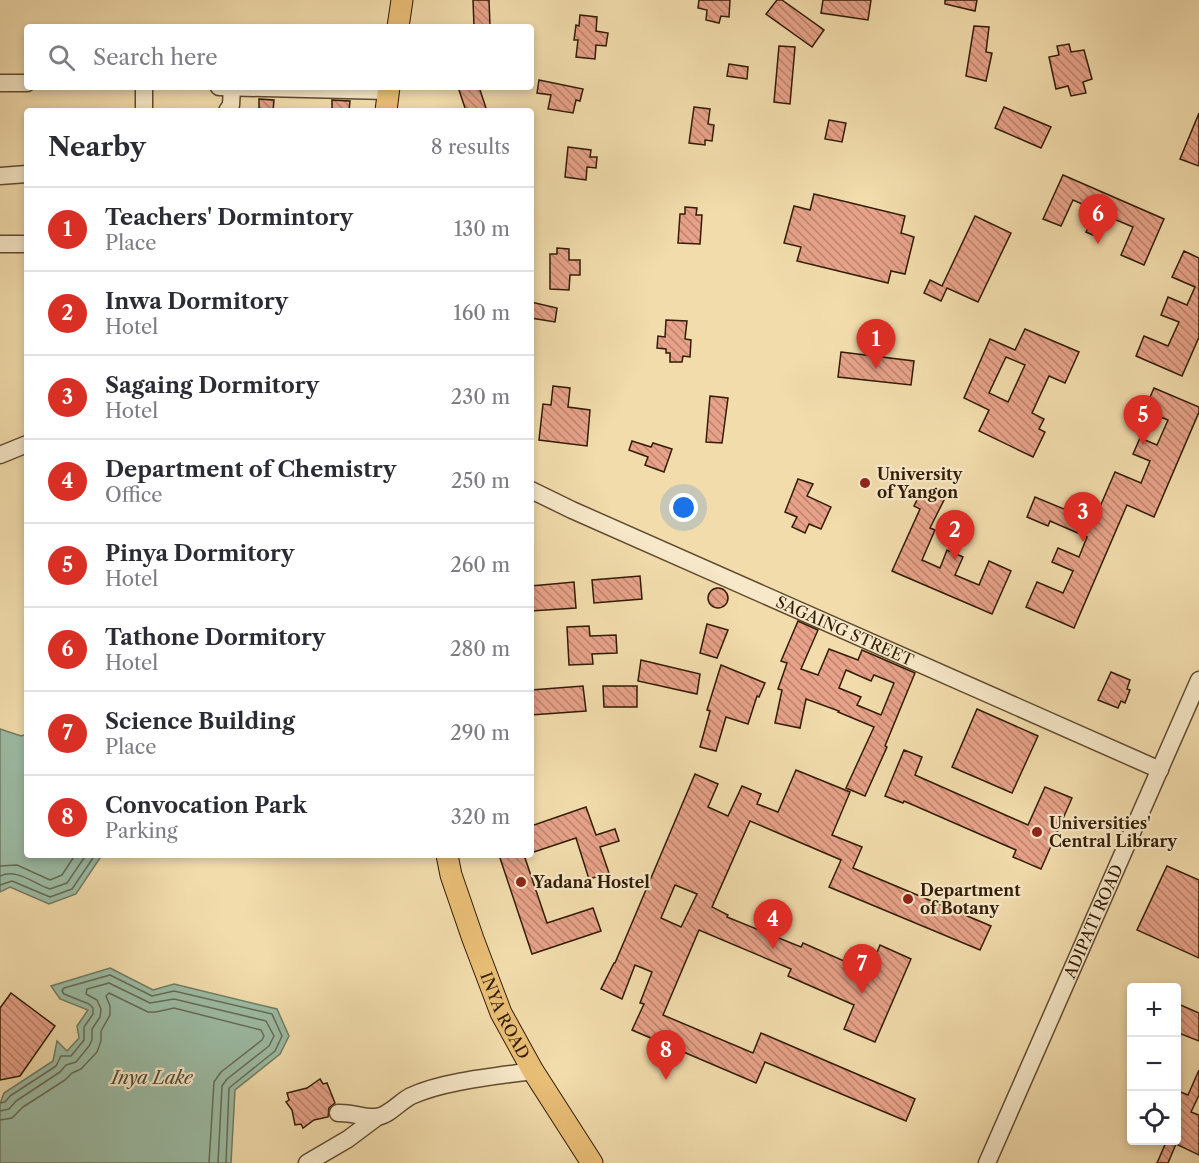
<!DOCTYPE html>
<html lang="en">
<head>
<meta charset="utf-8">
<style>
	:root { --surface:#fff; --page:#f2f2f3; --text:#2b2b33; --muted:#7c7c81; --line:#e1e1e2; --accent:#d93025 }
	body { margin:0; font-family:"Libre Caslon Text",serif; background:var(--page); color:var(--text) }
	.controls { position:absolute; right:18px; bottom:18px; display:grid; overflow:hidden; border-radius:6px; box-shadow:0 3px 9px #0003 }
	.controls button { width:54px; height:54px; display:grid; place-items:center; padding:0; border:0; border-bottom:2px solid var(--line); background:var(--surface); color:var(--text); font:30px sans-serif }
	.you { position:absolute; left:684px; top:508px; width:21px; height:21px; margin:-15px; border:4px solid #fff; border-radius:50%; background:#1a73e8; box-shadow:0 0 0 9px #1a73e833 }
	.badge { display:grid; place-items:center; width:39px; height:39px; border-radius:50%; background:var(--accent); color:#fff; font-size:20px; font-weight:700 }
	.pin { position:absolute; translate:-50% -50px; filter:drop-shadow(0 2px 3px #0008) }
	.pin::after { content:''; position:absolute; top:32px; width:21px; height:18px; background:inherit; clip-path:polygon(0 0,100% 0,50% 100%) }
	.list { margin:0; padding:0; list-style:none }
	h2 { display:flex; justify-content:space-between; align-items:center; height:78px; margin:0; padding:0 24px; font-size:26px }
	h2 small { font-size:20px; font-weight:400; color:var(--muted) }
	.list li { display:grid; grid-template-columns:39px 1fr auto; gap:18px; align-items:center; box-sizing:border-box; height:84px; padding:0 24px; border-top:2px solid var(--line) }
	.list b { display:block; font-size:22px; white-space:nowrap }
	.list p { margin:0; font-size:20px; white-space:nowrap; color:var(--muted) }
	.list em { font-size:20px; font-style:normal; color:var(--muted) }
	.icon { flex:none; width:33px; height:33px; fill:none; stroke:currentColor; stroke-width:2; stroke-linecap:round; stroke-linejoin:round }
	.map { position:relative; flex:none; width:1199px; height:1163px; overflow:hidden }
	.search { position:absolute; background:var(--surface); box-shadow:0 3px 9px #0003; left:24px; top:24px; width:510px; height:66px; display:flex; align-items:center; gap:15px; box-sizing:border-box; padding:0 21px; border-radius:6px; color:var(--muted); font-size:22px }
	.panel { position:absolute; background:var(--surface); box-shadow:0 3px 9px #0003; left:24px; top:108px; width:510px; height:750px; border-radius:6px }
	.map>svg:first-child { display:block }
</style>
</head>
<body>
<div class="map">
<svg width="1199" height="1163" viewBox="0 0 1199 1163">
	<defs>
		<pattern id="building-back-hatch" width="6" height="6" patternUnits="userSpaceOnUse" patternTransform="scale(1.5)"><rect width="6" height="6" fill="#e7a289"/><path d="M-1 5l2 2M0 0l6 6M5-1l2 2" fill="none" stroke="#bc836e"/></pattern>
	</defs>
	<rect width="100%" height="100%" fill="#f2dcac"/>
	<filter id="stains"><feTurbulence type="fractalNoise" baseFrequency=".00333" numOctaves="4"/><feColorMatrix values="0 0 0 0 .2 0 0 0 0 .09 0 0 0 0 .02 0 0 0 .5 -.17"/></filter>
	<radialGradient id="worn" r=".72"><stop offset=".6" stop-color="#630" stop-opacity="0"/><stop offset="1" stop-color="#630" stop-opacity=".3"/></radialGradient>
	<g fill="#9cbca5" stroke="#717c65" stroke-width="1.5">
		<path d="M0,729L21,736L27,734V855H102L76,894L49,904L10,887L0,892Z"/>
		<path d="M110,968L153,990L174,984L277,1009L289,1036L280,1054L235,1090L231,1163H0V1104L4,1093L53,1061L57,1041L67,1051L79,1038L77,1026L88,1010L60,999L51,986Z"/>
	</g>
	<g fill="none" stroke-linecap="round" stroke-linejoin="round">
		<g stroke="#666c55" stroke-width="1.5">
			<path d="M0,866L17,865L50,880L62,875L75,855"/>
			<path d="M0,876C17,868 34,884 50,889L67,883L86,855"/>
			<path d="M0,885L12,881L50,897L72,889L95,855"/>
			<path d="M0,1103L5,1102L10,1096L56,1066L61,1056H71L84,1040V1027L93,1014V1008L89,1004L64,994L62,991L64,988L110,975L152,996L174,991L272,1014L282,1036L275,1051L229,1088L226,1163"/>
			<path d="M0,1111L9,1109L16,1101L60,1072L66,1065L76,1062L89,1046L92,1040V1029L100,1017L101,1009L97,1000L86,994L87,989L109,983L150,1003L174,999L266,1021L274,1036L269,1046L227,1079L222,1086L218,1163"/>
			<path d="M0,1120L12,1118L23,1107L65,1080L72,1073L81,1069L97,1052L101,1041V1031L110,1015V1006L106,996L109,993L148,1012H156L174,1008L261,1030L264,1036L262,1040L221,1072L214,1082L209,1163"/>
		</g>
	</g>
	<g fill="url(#building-back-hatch)" stroke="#311c05" stroke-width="1.5" fill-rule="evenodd">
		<path d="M473,0H489L490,26L474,27Z"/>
		<path d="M699,0H730L729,17L721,16L719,23L706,20L707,10L698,8Z"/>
		<path d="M777,0H782L824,30L812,47L766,14Z"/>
		<path d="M823,0H871L868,20L821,13Z"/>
		<path d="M945,0H977L975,11L945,4Z"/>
		<path d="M580,15L597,17L596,31L608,33L606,46L596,45L595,59L576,57L578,40H574L576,25L579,26Z"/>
		<path d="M974,26L989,27L986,52L992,53L986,81L966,76Z"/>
		<path d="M1069,44L1071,52L1084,50L1092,79L1083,82L1086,93L1071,96L1068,86L1056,89L1049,57L1059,55L1057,46Z"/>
		<path d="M779,46L795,47L790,104L774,102Z"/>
		<path d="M729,64L748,67L747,79L727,76Z"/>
		<path d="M539,80L583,89L580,101L576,100L573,113L548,109L551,95L537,93Z"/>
		<path d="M458,87H479L487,111H466Z"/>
		<path d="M259,99L274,100L273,111H259Z"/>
		<path d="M332,100L350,101L349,111H332Z"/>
		<path d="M694,107L710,109L708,124L714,125L712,141L705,140V145L689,143Z"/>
		<path d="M1004,107L1051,127L1041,148L995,128Z"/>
		<path d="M1199,113V166L1180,159Z"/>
		<path d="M829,120L846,123L842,142L825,139Z"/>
		<path d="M568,147L591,150L590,157H597L596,168L587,167L586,180L565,177Z"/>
		<path d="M1063,175L1164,219L1144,265L1121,255L1133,227L1109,217L1100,238L1086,232L1096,210L1073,200L1061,226L1043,219Z"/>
		<path d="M814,194L905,216L901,233L914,237L905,274L891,271L888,283L797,261L801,247L784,243L794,206L810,210Z"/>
		<path d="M685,207L697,208L696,215H702L700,244L678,243L680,214H685Z"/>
		<path d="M975,216L1011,233L978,302L947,288L941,301L924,293L930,280L942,286Z"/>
		<path d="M557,248L569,249V260H580V275H570L569,290L550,289V254H557Z"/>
		<path d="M1184,251L1199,258V337L1182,376L1136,356L1144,336L1168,346L1179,322L1161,315L1168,297L1187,305L1195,287L1172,277Z"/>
		<path d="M531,302L557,308L555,322L531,318Z"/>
		<path d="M666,320L687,321L685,339L691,340L690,357L683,356L682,362H670V353H666V349L657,348L658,336L665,337Z"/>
		<path d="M1025,329L1079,352L1065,383L1049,376L1032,413L1044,419L1039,429L1045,432L1033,457L979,431L989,410L964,398L990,339L1015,350ZM1006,357L1025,365L1008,402L989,393Z"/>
		<path d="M841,352L914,361L911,385L838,377Z"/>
		<path d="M553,386L570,388L568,407L590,410L587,446L539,440L543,404L551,405Z"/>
		<path d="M1154,388L1199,407V412L1154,517L1127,505L1074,628L1026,607L1037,582L1063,593L1073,571L1052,562L1058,548L1079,557L1087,537L1050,521L1048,526L1027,517L1035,497L1071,512L1076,499L1099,509L1115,472L1141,483L1150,461L1133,454L1140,438L1157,445L1168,420L1144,411Z"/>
		<path d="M710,396L728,398L722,443L706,442Z"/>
		<path d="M632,441L651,447L653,443L672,449L664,472L645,465L648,457L629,450Z"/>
		<path d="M798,479L813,484L807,496L831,507L821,529L809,524L805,533L792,527L797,517L785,512Z"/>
		<path d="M923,488L945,498L930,528L935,530L922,560L940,568L947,550L963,557L955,575L979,585L989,561L1011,571L992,614L892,571L920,509L914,506Z"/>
		<path d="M640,576L642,599L594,603L592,580Z"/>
		<path d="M574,582L576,608L531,611V586Z"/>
		<circle cx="718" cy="598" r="10"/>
		<path d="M798,621L818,630L801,669L818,675L829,649L858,660L862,650L915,673L885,746L887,747L865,796L846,788L874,727L838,712L839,711L806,699L800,728L775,723L782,690L778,689L787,663L781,661ZM846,670L871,681L874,675L894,683L881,715L857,705L861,697L839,688Z"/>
		<path d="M707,624L728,630L717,658L700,653Z"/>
		<path d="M589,626L590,636L616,635L617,653L592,654L593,664L569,665L567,627Z"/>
		<path d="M641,660L700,674L697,694L638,681Z"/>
		<path d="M721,665L765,683L759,697L757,696L748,724L726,717L716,751L700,747L710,711L707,710Z"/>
		<path d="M1111,672L1130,680L1127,689L1130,690L1125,703L1121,701L1118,708L1098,700Z"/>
		<path d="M583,686L586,711L531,715V690Z"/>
		<path d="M603,686H637V707H604Z"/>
		<path d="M977,709L1038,736L1012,793L952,767Z"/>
		<path d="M904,750L922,757L915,775L1028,825L1045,787L1072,798L1041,869L1013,857L1016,850L904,801L903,803L885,796Z"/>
		<path d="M796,770L850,792L832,835L862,847L853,868L991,926L980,950L829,887L841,860L750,821L712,907L728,915L727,917L801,947L803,943L869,972L880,945L911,959L875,1042L844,1029L854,1005L788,976L791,969L699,930L663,1015L753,1053L761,1033L915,1099L906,1121L765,1062L756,1083L632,1030L644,1004L640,1003L652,972L635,965L622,999L601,989L614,963H615L695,774L718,784L708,807L728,816L742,786L761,794L757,804L778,812ZM675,885L697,894L681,927L661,918Z"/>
		<path d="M586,807L596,835L615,829L619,841L600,847L609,873L589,879L576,838L531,853V826Z"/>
		<path d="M499,855H524L547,923L593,908L601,931L532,954Z"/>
		<path d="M1167,866L1199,880V958L1137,930Z"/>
		<path d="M11,993L55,1026L20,1076L0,1080V1008Z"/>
		<path d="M1176,1003L1199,1013V1041L1176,1032Z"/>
		<path d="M1199,1070V1095L1191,1112L1199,1115V1155L1176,1144L1168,1163H1157L1167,1140H1176V1090L1188,1095Z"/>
		<path d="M320,1079L323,1084L327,1083L335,1103L329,1108L328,1117L314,1120L303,1128L301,1124L295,1125L292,1110L286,1102L289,1100L287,1093L307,1088Z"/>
	</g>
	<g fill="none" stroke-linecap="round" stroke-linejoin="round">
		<g stroke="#614c2f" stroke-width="19">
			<g id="minor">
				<path d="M0,83H27"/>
				<path d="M219,87L388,91"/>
				<path d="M144,111V87"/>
				<path d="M227,111L231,105L232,87"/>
				<path d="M0,176L27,174"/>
				<path d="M0,244H27"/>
				<path d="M0,455L27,444"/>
				<path id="s1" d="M531,490L572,510L1160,770"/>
				<path d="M338,1113C351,1112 363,1118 375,1117C388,1117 399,1102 411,1096C443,1081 497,1076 533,1071"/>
				<path d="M307,1163L348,1139L376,1118"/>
				<path id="s2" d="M987,1163L1199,680"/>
			</g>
		</g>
		<g stroke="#311c05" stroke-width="23">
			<g id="major">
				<path d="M398,27L402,0"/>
				<path d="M386,111L389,87"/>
				<path id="s3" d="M447,855L451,875L473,939L501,1013L533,1071L592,1163"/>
			</g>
		</g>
		<use href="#minor" stroke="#f7e8c9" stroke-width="16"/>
		<use href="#major" stroke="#e9be76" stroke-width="21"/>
	</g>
	<g fill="#8f2418" stroke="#f7e8c9" stroke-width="2">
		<circle cx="865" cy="483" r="6"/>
		<circle cx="1037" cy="832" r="6"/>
		<circle cx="521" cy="882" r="6"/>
		<circle cx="908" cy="899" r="6"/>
	</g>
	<g text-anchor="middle" stroke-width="4.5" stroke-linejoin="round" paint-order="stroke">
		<g font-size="16" font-weight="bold" fill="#311c05" stroke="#f7e8c9" text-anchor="start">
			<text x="877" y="480">University<tspan x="877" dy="18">of Yangon</tspan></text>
			<text x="1049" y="829">Universities'<tspan x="1049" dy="18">Central Library</tspan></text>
			<text x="533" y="888">Yadana Hostel</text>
			<text x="920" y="896">Department<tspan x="920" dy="18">of Botany</tspan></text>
		</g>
		<g font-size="16" fill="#311c05" stroke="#f7e8c9">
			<text dy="6" stroke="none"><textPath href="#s1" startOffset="344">SAGAING STREET</textPath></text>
			<text dy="6" stroke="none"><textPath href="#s2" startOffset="264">ADIPATI ROAD</textPath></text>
			<text dy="6" stroke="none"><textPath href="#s3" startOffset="171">INYA ROAD</textPath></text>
		</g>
		<g font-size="18" font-style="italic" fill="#514c35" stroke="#f7e8c9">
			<text x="152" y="1084">Inya Lake</text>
		</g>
	</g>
	<rect width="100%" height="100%" filter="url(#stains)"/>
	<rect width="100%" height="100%" fill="url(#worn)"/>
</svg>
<div class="controls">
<button>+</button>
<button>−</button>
<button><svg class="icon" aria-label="locate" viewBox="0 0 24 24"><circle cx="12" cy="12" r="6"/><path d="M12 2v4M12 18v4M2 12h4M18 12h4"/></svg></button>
</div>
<div class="you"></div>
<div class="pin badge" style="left:876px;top:369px">1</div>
<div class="pin badge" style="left:955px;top:560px">2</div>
<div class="pin badge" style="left:1083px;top:542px">3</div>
<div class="pin badge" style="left:773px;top:949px">4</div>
<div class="pin badge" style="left:1143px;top:445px">5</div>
<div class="pin badge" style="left:1098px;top:244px">6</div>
<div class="pin badge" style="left:862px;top:994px">7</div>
<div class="pin badge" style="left:666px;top:1080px">8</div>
<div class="search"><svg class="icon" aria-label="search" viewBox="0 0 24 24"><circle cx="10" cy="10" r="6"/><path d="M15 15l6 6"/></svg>Search here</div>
<section class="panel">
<h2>Nearby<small>8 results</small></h2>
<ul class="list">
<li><span class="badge">1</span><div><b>Teachers' Dormintory</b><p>Place</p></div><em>130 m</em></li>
<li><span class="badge">2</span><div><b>Inwa Dormitory</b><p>Hotel</p></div><em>160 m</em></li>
<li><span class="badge">3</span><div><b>Sagaing Dormitory</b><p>Hotel</p></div><em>230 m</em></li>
<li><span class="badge">4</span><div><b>Department of Chemistry</b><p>Office</p></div><em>250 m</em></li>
<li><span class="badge">5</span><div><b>Pinya Dormitory</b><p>Hotel</p></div><em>260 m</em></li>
<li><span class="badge">6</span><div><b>Tathone Dormitory</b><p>Hotel</p></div><em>280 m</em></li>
<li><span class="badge">7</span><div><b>Science Building</b><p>Place</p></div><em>290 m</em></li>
<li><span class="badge">8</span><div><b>Convocation Park</b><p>Parking</p></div><em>320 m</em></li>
</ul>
</section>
</div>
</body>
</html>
